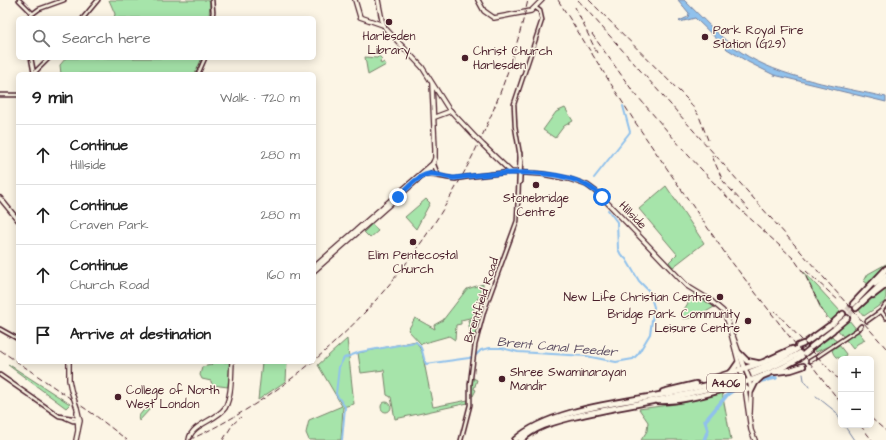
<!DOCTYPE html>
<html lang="en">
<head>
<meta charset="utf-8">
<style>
	:root { --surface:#fff; --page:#f2f2f2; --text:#222; --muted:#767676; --line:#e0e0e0 }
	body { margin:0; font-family:"Architects Daughter",sans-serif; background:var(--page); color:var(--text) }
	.controls { position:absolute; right:12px; bottom:12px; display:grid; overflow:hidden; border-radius:6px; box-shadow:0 2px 10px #0003 }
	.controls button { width:36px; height:36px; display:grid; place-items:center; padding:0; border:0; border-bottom:1px solid var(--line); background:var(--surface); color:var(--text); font:20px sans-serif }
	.stop { position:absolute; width:12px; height:12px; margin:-9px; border:3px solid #1a73e8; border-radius:50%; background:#fff }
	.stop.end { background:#1a73e8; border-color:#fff; box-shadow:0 1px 4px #0008 }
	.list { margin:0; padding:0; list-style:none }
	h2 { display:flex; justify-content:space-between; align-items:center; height:52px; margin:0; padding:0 16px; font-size:17px }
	h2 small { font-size:13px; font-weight:400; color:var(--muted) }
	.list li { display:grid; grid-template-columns:26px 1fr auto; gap:12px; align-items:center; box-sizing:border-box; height:60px; padding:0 16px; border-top:1px solid var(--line) }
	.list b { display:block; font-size:15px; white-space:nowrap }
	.list p { margin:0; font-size:13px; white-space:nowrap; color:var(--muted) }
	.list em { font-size:13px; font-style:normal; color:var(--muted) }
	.icon { flex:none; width:22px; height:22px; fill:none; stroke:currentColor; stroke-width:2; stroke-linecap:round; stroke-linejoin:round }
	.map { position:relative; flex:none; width:886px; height:440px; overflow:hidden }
	.search { position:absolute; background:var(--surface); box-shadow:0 2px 10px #0003; left:16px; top:16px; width:300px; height:44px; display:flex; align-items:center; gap:10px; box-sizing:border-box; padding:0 14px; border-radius:6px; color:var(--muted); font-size:15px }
	.panel { position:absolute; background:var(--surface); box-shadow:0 2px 10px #0003; left:16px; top:72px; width:300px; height:292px; border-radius:6px }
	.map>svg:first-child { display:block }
</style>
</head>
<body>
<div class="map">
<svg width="886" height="440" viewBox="0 0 886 440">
	<rect width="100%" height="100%" fill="#fcf5e5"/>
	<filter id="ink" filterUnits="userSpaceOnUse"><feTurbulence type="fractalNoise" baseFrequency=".025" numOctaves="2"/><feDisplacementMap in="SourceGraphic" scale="8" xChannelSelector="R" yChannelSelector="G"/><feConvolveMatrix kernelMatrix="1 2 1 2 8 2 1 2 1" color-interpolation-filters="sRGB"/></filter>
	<g filter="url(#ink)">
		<g fill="#a6e4aa" stroke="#78826a">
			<path d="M109,0H210L209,18H114L115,14Z"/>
			<path d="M379,56L382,59L380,61L381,64L384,62L386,65L368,75L365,57L377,58Z"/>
			<path d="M66,58H202L195,74H61L60,65Z"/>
			<path d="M565,108L573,121L564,126L555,138L543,130L556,112Z"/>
			<path d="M666,186L704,243L673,267L669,262L677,254L639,209Z"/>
			<path d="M426,199L430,203L416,229L405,217Z"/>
			<path d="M372,224L378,231L370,238L364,232Z"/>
			<path d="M886,264V268L868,284L864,281L868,274Z"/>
			<path d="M804,272L841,312L831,321L821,309Z"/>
			<path d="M483,284V289H481L479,295L483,298H478L473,311V313L478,316L461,320V324L456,325L455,340L449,336L421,344L408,330L415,318L435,329L434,325L443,320L467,289Z"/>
			<path d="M886,287V301L864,316L859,310Z"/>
			<path d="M694,294L714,307L699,316L683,319L681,314Z"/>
			<path d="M475,318L479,320L475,336L471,337L468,320Z"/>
			<path d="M849,320L865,340L857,344L853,349L838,330Z"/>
			<path d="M832,336L837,342L816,352L814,349Z"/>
			<path d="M347,339L354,404L343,407L341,440H309L306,433L309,420L342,406L318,365Z"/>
			<path d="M416,341L422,352L433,407L468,400V403L395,419L391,397L387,395L384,370L361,373L358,353Z"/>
			<path d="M839,345L846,354L844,358C837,359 834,357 832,350Z"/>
			<path d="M213,362H230L228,387L212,385L211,381L202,379L200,375L202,367L211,365Z"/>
			<path d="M262,362H287L286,381L258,400Z"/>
			<path d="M8,364L70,404L66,408L8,365Z"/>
			<path d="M473,378L477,380L474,389L476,390L473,396L471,395Z"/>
			<path d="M722,392L731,440H641L647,431L648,422L639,409L683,403Z"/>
			<circle cx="386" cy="407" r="5"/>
			<path d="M147,406L150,409L139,421L138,417Z"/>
		</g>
		<path fill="#90c1ec" stroke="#74809f" d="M678,0H684C702,17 720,38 741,52C780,78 840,87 886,97V102L774,75L748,62L727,49L695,18L680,22L679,21L688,17L689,13Z"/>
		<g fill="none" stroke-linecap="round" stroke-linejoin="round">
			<g stroke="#74809f" stroke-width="1">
				<path d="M803,374L804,380L809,387"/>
				<path d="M816,396L836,412L841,420"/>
				<path d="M844,425L854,440"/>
			</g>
			<g stroke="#90c1ec" stroke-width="2">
				<path d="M594,178L630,132L623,106"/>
				<path d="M342,440L345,407L336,394L339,367L344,358L360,352L416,342C424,347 422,357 426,364L469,358L476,355L481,350L490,348H502L518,352L586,356L616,362L633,359L638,354L650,334L654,307L649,291L639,281L626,259L621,255L618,249L617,222L608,210"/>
			</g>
			<g stroke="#90c1ec" stroke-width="3.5">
				<path d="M761,381L776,378"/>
				<path d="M704,440L708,430L705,421L728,394L737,388"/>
			</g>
			<g stroke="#d8cac0" stroke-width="4.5" stroke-dasharray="4.5 2" stroke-linecap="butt">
				<path d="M847,310L853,304"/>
				<path d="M850,314L856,308"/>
			</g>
			<g stroke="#4a1f2b" stroke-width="5.5">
				<g id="minor">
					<path d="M19,0L32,13"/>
					<path d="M27,18L39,9L64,0"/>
					<path d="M83,18L98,0"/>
					<path d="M212,18L213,12L212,0"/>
					<path d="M31,58L34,74"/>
					<path d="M35,72L49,58"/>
					<path d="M198,74L205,58"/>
					<path d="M0,95H18"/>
					<path d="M433,162L438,175"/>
					<path d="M424,175C435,174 444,178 455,179"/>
					<path d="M467,177L510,172"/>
					<path d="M520,182L521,162L515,126L514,104L542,20L540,11L536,8"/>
					<path d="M881,311L886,318"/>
					<path d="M867,321L881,311L886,304"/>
					<path d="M859,328L861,326"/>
					<path d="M0,329L18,339"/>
					<path d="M818,356L857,330"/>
					<path d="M810,361L815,358"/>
					<path d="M0,375L59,416L78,419"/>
					<path d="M66,418L73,421H78"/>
					<path d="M461,440L470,405V384L475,345L484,311L517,221L520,153"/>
				</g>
			</g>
			<g stroke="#4a1f2b" stroke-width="6">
				<g id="major">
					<path d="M355,0L360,17L383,25"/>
					<path d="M378,0L382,20L385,28L422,67L448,108L476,138"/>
					<path d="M478,0L484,11L494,18L531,11L542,0"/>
					<path d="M435,117L451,111"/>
					<path d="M484,146L511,172L542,174L569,179L587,185L599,194L687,286L710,300L723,311L728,322L741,372"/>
					<path d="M0,198L18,220"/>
					<path d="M314,267L432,164"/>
					<path d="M314,271L431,168L435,158V149L432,84"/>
					<path d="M733,336L745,370"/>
					<path d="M69,362V380L71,390"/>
					<path d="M749,379L751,389L750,413"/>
					<path d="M744,381L751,430L755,440"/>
					<path d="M77,412L78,430"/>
					<path d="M76,440L80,421L77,408"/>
					<path d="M189,440C191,424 216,421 225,408C232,395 231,376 232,362"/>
				</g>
			</g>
			<g stroke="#4a1f2b" stroke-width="8">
				<g id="highway">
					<path d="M875,284L886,275"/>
					<path d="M873,295L886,285"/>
					<path d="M853,304L886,269"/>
					<path d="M856,308L886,280"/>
					<path d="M832,324L843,314"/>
					<path d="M835,328L847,318"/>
					<path d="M807,342L829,326"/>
					<path d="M798,346L803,344"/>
					<path d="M811,347L833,330"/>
					<path d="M739,353L747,361L757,363"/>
					<path d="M804,354L809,350"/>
					<path d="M775,372L791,370L803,366"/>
					<path d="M731,373L738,363"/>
					<path d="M709,380L764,362L792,349"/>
					<path d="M736,384L747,389"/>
					<path d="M751,391L755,383L761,377"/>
					<path d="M663,392L696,384"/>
					<path d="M658,401C691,403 776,375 802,356"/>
					<path d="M515,440C549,409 625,402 671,393C713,385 760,373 797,349"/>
					<path d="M521,440C536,426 554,422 573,417C609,408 646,403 683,395C723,386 764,374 800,353"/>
				</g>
			</g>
			<use href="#minor" stroke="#fcf5e5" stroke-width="2.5"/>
			<use href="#major" stroke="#fcf5e5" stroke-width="3.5"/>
			<use href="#highway" stroke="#fcf5e5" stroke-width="4.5"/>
			<g stroke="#4a1f2b" stroke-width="1" stroke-dasharray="6 3" stroke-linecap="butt">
				<path d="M558,0L635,122L727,256L841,403"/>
				<path d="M578,0L886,348"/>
				<path d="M589,0L689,101L699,116L708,140"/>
				<path d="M575,7L597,53"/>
				<path d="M592,34L632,90L688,155L729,199L794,259L805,275L826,318"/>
				<path d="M712,156L723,181L749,210"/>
				<path d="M806,271L839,301"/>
				<path d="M774,310L841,382"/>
				<path d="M0,350L96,416L127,440"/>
				<path d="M871,418L886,431"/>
				<path d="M860,425L872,440"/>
				<path d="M189,440C365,360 486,186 528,0"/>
				<path d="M223,440L233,424L241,417"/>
			</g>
			<g stroke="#4a1f2b" stroke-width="5.5" stroke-linecap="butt">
				<path id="minor-bridge" d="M455,179L467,177"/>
			</g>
			<g stroke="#4a1f2b" stroke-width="6" stroke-linecap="butt">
				<g id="major-bridge">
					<path d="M476,138L484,146"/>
					<path d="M746,371L749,378"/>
					<path d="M741,372L744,380"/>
					<path d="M71,390L77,408"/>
				</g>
			</g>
			<use href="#minor-bridge" stroke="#fcf5e5" stroke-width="2.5"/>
			<use href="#major-bridge" stroke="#fcf5e5" stroke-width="3.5"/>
		</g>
	</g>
	<g fill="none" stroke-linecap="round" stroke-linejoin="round" filter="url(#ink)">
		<path stroke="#1a73e8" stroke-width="5" d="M398,197C408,188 420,172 434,174C441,175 447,178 455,178C497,173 570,163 602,197"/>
	</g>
	<g fill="#4a1f2b" stroke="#fcf5e5" stroke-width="1.5">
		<circle cx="389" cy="22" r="4"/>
		<circle cx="705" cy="37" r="4"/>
		<circle cx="465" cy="58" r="4"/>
		<circle cx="536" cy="185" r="4"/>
		<circle cx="413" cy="242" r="4"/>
		<circle cx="720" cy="297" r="4"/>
		<circle cx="748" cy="321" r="4"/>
		<circle cx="502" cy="379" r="4"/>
		<circle cx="118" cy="397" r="4"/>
	</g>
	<g text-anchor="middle" stroke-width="3" stroke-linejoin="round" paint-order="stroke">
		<rect fill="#fcf5e5" stroke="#7f5f63" stroke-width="1" x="707" y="374" width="38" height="18" rx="3"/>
		<g font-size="11" font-weight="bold" fill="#4a1f2b">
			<text x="726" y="387">A406</text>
		</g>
		<g font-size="12" fill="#4a1f2b" stroke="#fcf5e5" text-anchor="start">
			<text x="713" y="34">Park Royal Fire<tspan x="713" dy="14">Station (G29)</tspan></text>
			<text x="389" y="40" text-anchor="middle">Harlesden<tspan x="389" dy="14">Library</tspan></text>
			<text x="473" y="55">Christ Church<tspan x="473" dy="14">Harlesden</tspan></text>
			<text x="536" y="202" text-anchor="middle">Stonebridge<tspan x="536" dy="14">Centre</tspan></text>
			<text x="413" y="259" text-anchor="middle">Elim Pentecostal<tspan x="413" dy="14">Church</tspan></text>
			<text x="712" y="301" text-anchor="end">New Life Christian Centre</text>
			<text x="740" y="318" text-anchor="end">Bridge Park Community<tspan x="740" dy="14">Leisure Centre</tspan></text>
			<text x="510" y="376">Shree Swaminarayan<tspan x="510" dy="14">Mandir</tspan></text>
			<text x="126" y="394">College of North<tspan x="126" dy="14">West London</tspan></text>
		</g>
		<g font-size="12" fill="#4a1f2b" stroke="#fcf5e5">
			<text transform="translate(633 215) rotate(45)" y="4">Hillside</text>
			<text transform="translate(481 300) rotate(-72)" y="4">Brentfield Road</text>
		</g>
		<g font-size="13" font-style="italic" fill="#5f5065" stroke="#fcf5e5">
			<text transform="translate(557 346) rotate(5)" y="5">Brent Canal Feeder</text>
		</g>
	</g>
</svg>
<div class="controls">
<button>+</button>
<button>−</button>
</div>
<div class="stop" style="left:602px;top:197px"></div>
<div class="stop end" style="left:398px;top:197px"></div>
<div class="search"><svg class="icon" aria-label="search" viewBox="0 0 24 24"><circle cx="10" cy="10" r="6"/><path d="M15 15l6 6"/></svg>Search here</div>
<section class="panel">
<h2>9 min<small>Walk · 720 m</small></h2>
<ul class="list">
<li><svg class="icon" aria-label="ahead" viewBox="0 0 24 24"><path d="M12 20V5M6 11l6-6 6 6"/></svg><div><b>Continue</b><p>Hillside</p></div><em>280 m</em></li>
<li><svg class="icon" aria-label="ahead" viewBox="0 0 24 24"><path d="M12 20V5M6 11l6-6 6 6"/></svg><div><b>Continue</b><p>Craven Park</p></div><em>280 m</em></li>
<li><svg class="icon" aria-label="ahead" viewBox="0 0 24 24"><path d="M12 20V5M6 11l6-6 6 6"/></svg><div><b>Continue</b><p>Church Road</p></div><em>160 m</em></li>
<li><svg class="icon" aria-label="arrive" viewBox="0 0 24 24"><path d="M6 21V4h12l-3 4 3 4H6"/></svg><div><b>Arrive at destination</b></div></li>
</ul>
</section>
</div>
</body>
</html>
